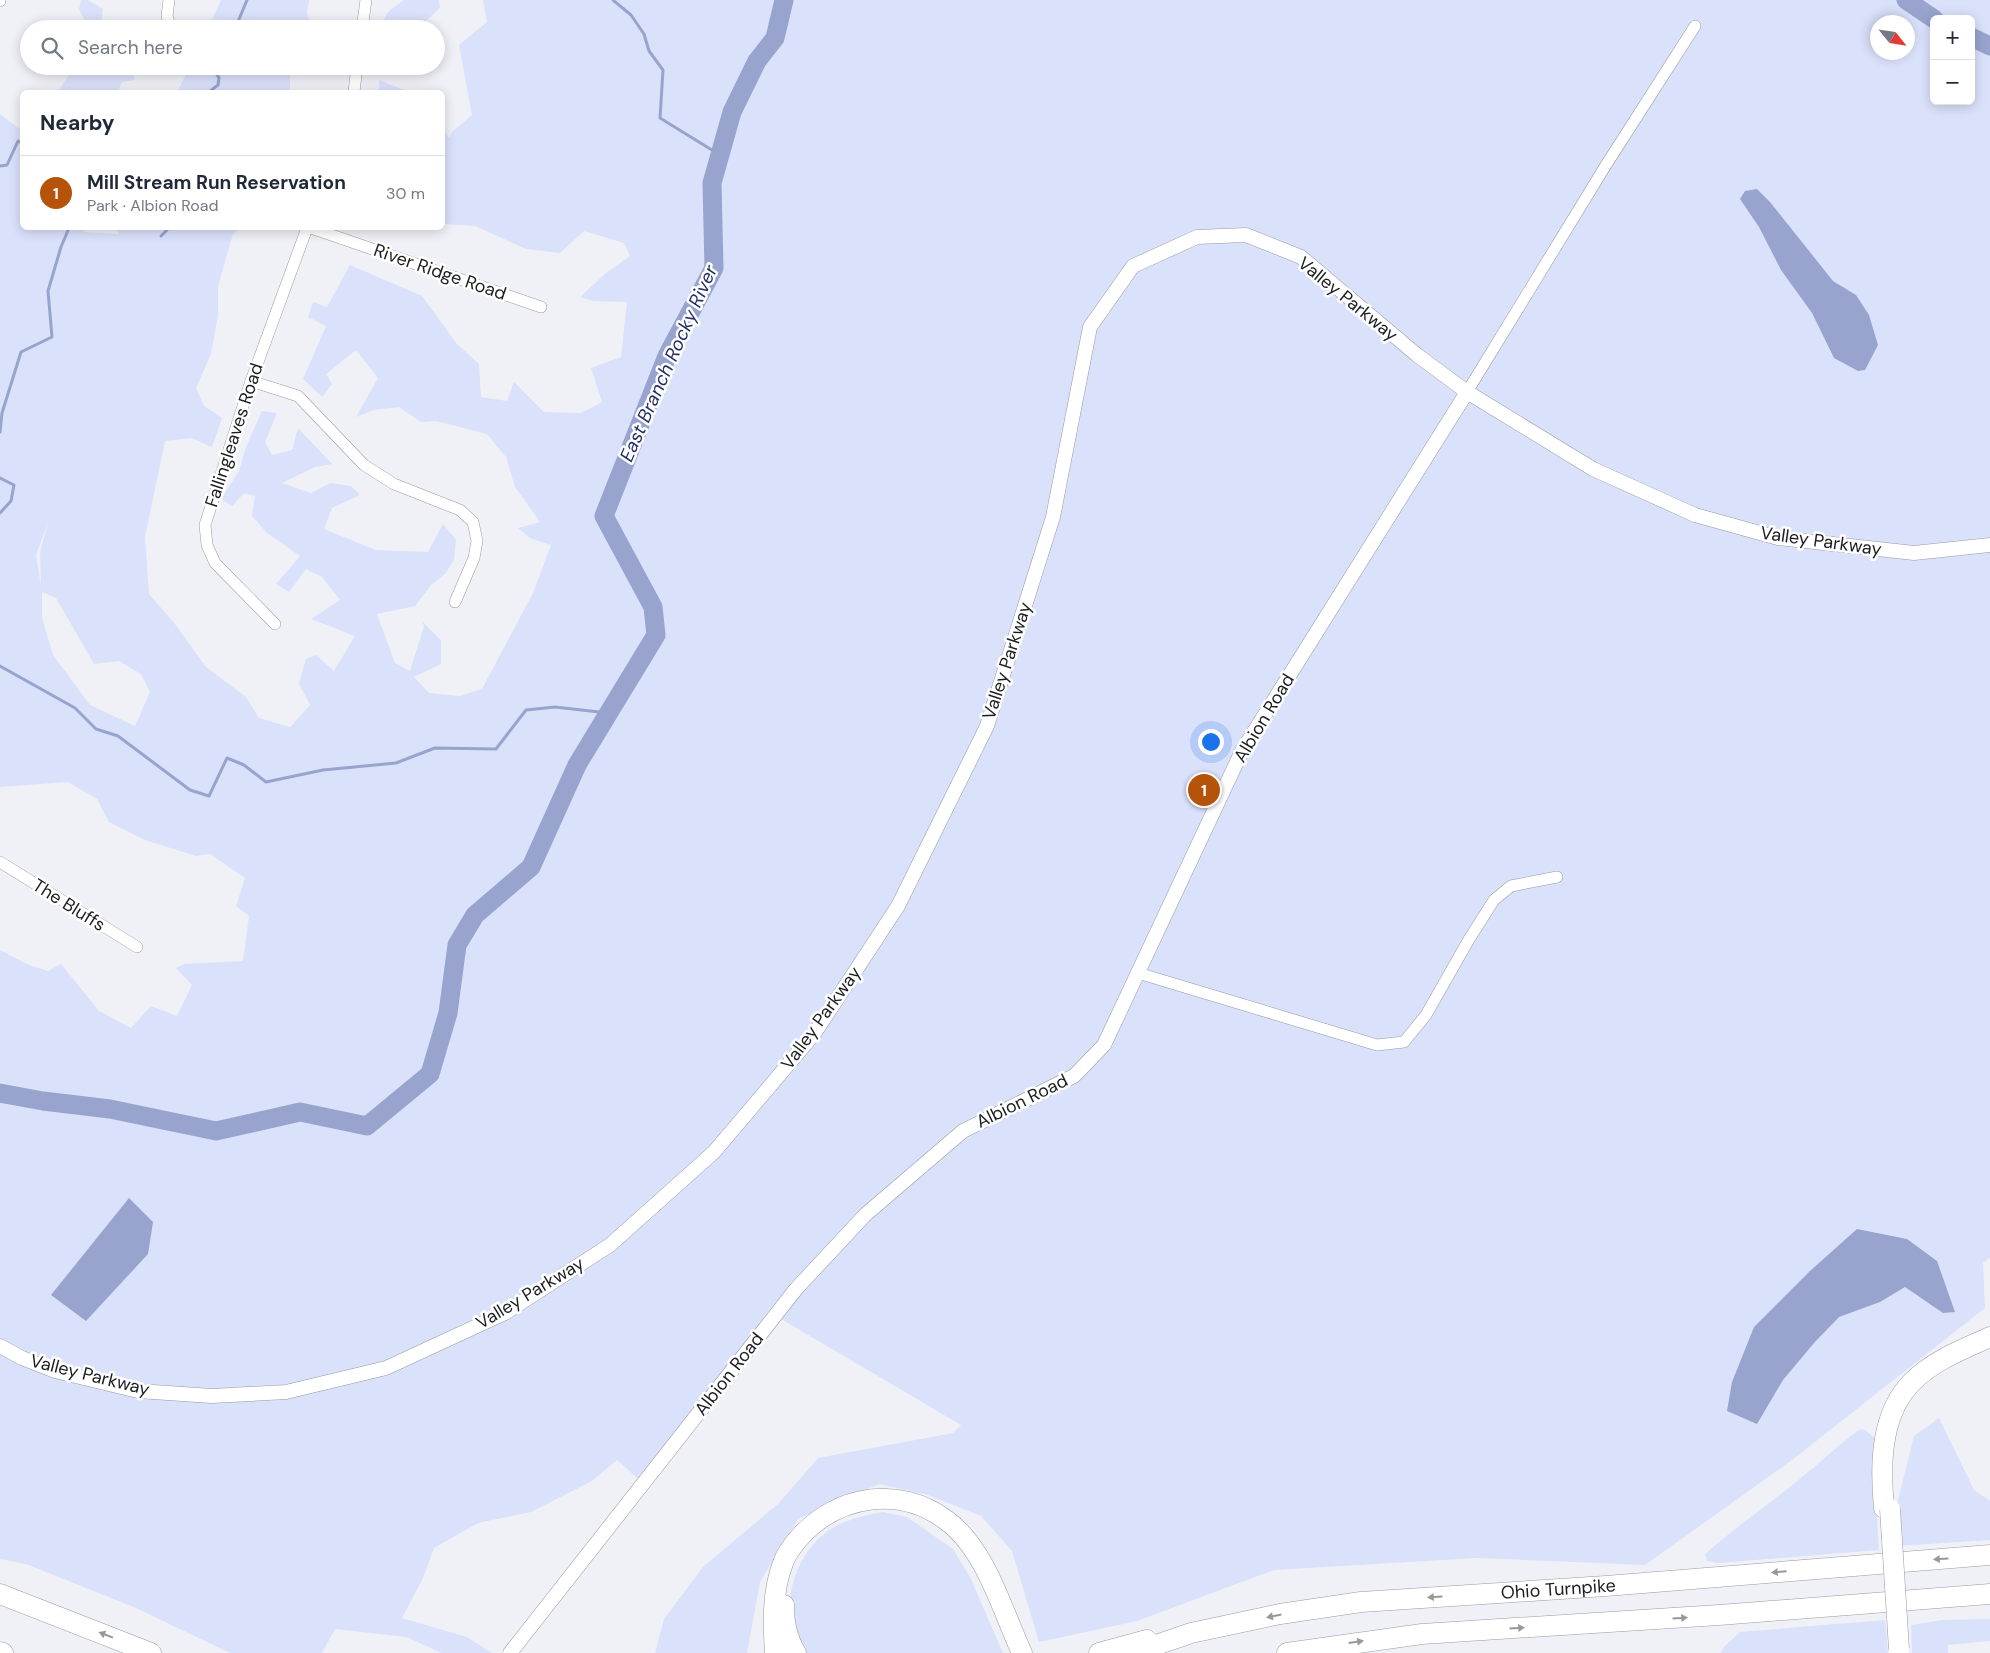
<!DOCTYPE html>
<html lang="en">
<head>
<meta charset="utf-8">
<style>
	:root { --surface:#fff; --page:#f2f2f3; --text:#1f2937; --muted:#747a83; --line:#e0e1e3; --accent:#b45309 }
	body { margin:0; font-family:"DM Sans",sans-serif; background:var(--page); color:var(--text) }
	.controls { position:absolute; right:15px; top:15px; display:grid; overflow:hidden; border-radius:8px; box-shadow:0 2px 12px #0003 }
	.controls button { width:45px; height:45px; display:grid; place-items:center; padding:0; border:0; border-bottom:1px solid var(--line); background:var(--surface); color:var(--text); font:25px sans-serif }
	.compass { position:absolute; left:1870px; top:15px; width:45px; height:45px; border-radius:50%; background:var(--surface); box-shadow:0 2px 12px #0003; rotate:120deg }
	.you { position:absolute; left:1210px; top:741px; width:18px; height:18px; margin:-12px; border:4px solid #fff; border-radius:50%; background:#1a73e8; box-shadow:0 0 0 8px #1a73e833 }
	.badge { display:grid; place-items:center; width:32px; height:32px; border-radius:50%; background:var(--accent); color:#fff; font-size:16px; font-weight:700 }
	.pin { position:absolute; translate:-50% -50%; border:2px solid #fff; box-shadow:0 1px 5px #0006 }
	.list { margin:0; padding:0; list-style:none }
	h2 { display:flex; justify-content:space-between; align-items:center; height:65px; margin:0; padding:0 20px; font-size:21px }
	h2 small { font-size:16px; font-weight:400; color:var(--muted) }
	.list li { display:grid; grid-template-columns:32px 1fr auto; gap:15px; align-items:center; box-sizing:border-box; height:75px; padding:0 20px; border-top:1px solid var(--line) }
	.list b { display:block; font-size:19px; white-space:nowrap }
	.list p { margin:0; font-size:16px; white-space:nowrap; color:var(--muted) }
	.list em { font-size:16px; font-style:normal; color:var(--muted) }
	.icon { flex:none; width:28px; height:28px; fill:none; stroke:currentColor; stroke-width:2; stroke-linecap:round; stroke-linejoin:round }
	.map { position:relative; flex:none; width:1990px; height:1653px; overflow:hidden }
	.search { position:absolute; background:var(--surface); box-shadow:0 2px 12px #0003; left:20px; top:20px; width:425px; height:55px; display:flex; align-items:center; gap:12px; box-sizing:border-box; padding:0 18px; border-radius:28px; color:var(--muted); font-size:19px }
	.panel { position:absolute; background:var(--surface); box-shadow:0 2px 12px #0003; left:20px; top:90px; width:425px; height:140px; border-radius:8px }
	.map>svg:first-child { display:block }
</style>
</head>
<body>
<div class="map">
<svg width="1990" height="1653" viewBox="0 0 1990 1653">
	<rect width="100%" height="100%" fill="#f0f1f7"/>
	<g fill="#dae1fa" fill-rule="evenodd">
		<path d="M81,0H88L103,9L101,23L111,29H89L79,9Z"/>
		<path d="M221,0H309L307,13L312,29H208Z"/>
		<path d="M404,0H439L440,8L417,29H378L389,11Z"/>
		<path d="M483,0H1990V1258L1983,1263L1985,1308L1792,1460L1645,1565L1476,1558L1274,1570L1137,1621L1039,1642L1012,1551L981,1516L928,1495L879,1484L798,1519L760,1582L747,1653H655L664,1619L703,1567L779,1503L818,1458L953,1433L961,1425L776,1316L644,1484L617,1460L592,1481L531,1512L478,1523L434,1548L423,1578L402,1618L467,1637L492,1653H441L407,1637L335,1629L322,1653H230L136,1608L26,1564L0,1559V950L29,965L48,971L61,964L99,1011L131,1028L151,1006L177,1016L192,985L176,968L184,964L243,961L249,916L236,906L245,878L210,854L196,856L145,840L109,822L97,799L68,782L0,787V114L22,131V228H85L84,232L119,234L115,228H241L233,234L218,286V315L211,354L196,388L204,406L222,418L212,447L192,438L165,441L145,537L149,594L175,624L206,667L246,697L259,718L290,727L310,705L299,684L306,659L316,655L334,671L355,636L311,619L340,600L322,577L306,569L289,592L276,584L300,556L267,533L252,516L255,496L244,493L232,506L221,499L239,471L246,447L262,411L277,413L265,442L272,455L292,450L298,428L332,464L315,467L282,483L311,493L330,483L351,486L360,495L332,508L324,529L376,550L428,552L443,524L456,540L454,560L445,574L431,585L415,606L377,614L395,663L410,671L424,626L422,621L441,640V664L414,677L429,693L460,696L482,689L533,593L551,545L530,538L518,528L540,522L515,487L506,457L487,434L436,421L421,422L399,407L374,410L356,417L378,378L356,350L326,374L332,384L322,397L303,379L326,326L308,317L313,302L327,307L350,265L422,296L457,344L479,364L481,397L507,401L514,382L544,412L581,413L602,402L591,368L621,357L627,302L593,301L580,297L606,273L630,256L624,243L584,231L560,253L526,249L475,226L443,224V128L449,138L453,131L472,115L459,45L487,22ZM1934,19H1971V101H1934ZM1878,22H1908V52H1878ZM48,523L40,552L41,586L36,555ZM42,592L56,598L94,664L119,661L141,674L150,692L135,726L90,705L53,655L42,618Z"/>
		<path d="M74,66H129L135,80L122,82L118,92H58Z"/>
		<path d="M190,66H290V92H177Z"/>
		<path d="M379,80L409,92H379Z"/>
		<path d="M1939,1418L1974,1490L1990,1501V1540L1898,1546L1896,1508L1914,1436Z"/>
		<path d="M1860,1429L1865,1430L1877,1440L1875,1488L1879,1550L1718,1563L1707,1561L1705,1554C1738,1525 1774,1501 1807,1473C1825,1458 1841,1443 1860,1429Z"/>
		<path d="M883,1512L907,1517L953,1549L970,1577L1003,1653H803C799,1642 791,1628 790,1616C787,1583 803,1547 831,1529C847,1519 865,1515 883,1512Z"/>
		<path d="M1990,1619V1641L1948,1645V1653H1912L1911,1625L1943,1620Z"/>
		<path d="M1885,1620L1888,1653H1721L1724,1647L1740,1632Z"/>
	</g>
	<g fill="#98a4ce">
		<path d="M1757,189L1770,202L1833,281L1856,295L1869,315L1878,345L1865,370L1858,371L1834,358L1812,313L1781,270L1759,227L1740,199L1745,191Z"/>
		<path d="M129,1198L153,1222L148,1254L86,1321L51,1295Z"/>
		<path d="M1857,1229L1907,1239L1937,1261L1955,1312L1943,1313L1905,1287L1880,1302L1839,1317L1814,1343L1783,1380L1757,1424L1727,1411L1732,1382L1754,1327L1810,1271Z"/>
	</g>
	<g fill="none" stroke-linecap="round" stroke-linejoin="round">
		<g stroke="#98a4ce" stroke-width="3">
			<path d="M613,0L631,15L644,34L649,51L663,70L660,118L720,155"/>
			<path d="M235,29L247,0"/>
			<path d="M209,92L218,85L219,78L216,73L217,66"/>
			<path d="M0,166L7,165L18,141L22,143"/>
			<path d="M161,236L169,228"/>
			<path d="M0,432L2,413L21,352L52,337L48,291L61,247L69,228"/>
			<path d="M0,478L14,485L11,501L0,513"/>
			<path d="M0,666L75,708L96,729L118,736L190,790L209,796L227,758L244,765L266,782L323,770L396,763L435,748L496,749L526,710L555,707L608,713"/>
		</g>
		<g stroke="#98a4ce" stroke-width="19">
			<path d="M1906,0L1934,19"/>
			<path d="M1971,37L1990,46"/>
			<path d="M0,1093L43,1101L110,1109L216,1131L300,1112L367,1126L430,1074L448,1013L457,945L475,915L531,867L577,765L656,635L653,607L604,516L667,356L714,268L712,183L732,112L757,61L775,38L784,0"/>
		</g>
		<g stroke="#999a9f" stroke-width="12">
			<g id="minor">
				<path d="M169,0L167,16L171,29"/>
				<path d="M0,1V0"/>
				<path d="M362,29L366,0"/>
				<path d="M354,92L357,66"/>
				<path d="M311,228L541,307"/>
				<path d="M251,381L298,396L364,465L394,484L460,510L473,522L477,541L474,558L455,602"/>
				<path d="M1467,392L1606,165L1695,26"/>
				<path d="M275,624L215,563L207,545L205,525L251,381L307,228"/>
				<path d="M0,862L137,947"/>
				<path d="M1138,973L1377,1045L1404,1042L1426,1015L1468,941L1494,900L1511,886L1557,877"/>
			</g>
		</g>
		<g stroke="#999a9f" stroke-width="15">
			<g id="tertiary">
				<path d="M0,1346L22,1358L55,1371L138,1391L212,1396L286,1392L386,1368L505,1313L610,1245L714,1152L814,1034L898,906L987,726L1053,517L1090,327L1133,266L1197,237L1246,235L1301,257L1417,355L1467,392L1593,469L1695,515L1778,538L1914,553L1990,545"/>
				<path d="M510,1653L796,1289L865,1215L963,1131L1074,1076L1104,1045L1242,751L1467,392"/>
			</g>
		</g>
		<g stroke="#999a9f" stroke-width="21">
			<g id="motorway">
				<path d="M1884,1508C1880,1466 1880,1413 1913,1381C1934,1360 1964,1349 1990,1337"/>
				<path d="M0,1594L151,1653"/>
				<path d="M784,1605C783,1621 788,1640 796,1653"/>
				<path d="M0,1652L3,1653"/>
				<path d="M775,1653C773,1623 772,1592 783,1563C786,1554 793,1545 799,1538C837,1495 899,1485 946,1520C986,1549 1002,1610 1022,1653"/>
				<path d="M1099,1653L1147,1640"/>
				<path id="s1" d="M1133,1653L1191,1633L1280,1614L1361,1602L1606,1586L1990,1555"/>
				<path d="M1287,1653L1422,1634L1719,1615L1990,1594"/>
			</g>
		</g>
		<use href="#minor" stroke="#fff" stroke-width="11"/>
		<use href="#tertiary" stroke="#fff" stroke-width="14"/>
		<use href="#motorway" stroke="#fff" stroke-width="20"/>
		<g stroke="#999a9f" stroke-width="21" stroke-linecap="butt">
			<path id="motorway-bridge" d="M1890,1509L1899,1649"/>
		</g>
		<use href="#motorway-bridge" stroke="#fff" stroke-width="20"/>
	</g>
	<defs><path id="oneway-solid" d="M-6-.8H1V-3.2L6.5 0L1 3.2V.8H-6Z" transform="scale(1.25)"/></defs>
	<g fill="#99999a">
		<use href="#oneway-solid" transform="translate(1941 1559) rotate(176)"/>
		<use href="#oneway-solid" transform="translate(1779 1572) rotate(175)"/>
		<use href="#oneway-solid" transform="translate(1435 1597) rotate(176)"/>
		<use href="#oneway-solid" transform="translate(1274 1616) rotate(169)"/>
		<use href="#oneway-solid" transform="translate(1680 1618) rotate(-4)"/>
		<use href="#oneway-solid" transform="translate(1517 1628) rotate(-4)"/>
		<use href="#oneway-solid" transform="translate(106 1635) rotate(-159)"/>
		<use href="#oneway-solid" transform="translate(1356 1642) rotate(-8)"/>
	</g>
	<g text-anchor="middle" stroke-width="5" stroke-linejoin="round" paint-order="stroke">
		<g font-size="18" fill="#1c1d1f" stroke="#fff">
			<text transform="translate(440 272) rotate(19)" y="6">River Ridge Road</text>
			<text transform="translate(1348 299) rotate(39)" y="6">Valley Parkway</text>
			<text transform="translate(234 435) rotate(-72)" y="6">Fallingleaves Road</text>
			<text transform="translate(1821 541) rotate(8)" y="6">Valley Parkway</text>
			<text transform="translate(1007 661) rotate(-72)" y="6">Valley Parkway</text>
			<text transform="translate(1264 718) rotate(-59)" y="6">Albion Road</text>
			<text transform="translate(69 905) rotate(32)" y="6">The Bluffs</text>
			<text transform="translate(821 1018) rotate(-54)" y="6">Valley Parkway</text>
			<text transform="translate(1022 1101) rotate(-26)" y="6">Albion Road</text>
			<text transform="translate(530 1293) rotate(-31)" y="6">Valley Parkway</text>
			<text transform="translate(729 1374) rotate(-52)" y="6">Albion Road</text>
			<text transform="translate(90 1375) rotate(14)" y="6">Valley Parkway</text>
			<text dy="6" stroke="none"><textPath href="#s1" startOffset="432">Ohio Turnpike</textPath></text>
		</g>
		<g font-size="19" font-style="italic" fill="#262f64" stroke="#fff">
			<text transform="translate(668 363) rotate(-66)" y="7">East Branch Rocky River</text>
		</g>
	</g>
</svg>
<div class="controls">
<button>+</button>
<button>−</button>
</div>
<svg class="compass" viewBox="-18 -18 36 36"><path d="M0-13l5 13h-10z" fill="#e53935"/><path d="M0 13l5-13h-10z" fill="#747a83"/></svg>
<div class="you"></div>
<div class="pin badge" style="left:1204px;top:790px">1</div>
<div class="search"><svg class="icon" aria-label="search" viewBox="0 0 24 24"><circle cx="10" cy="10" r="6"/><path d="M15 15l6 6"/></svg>Search here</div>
<section class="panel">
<h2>Nearby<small></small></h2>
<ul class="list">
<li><span class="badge">1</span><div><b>Mill Stream Run Reservation</b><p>Park · Albion Road</p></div><em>30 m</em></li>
</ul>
</section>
</div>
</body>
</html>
